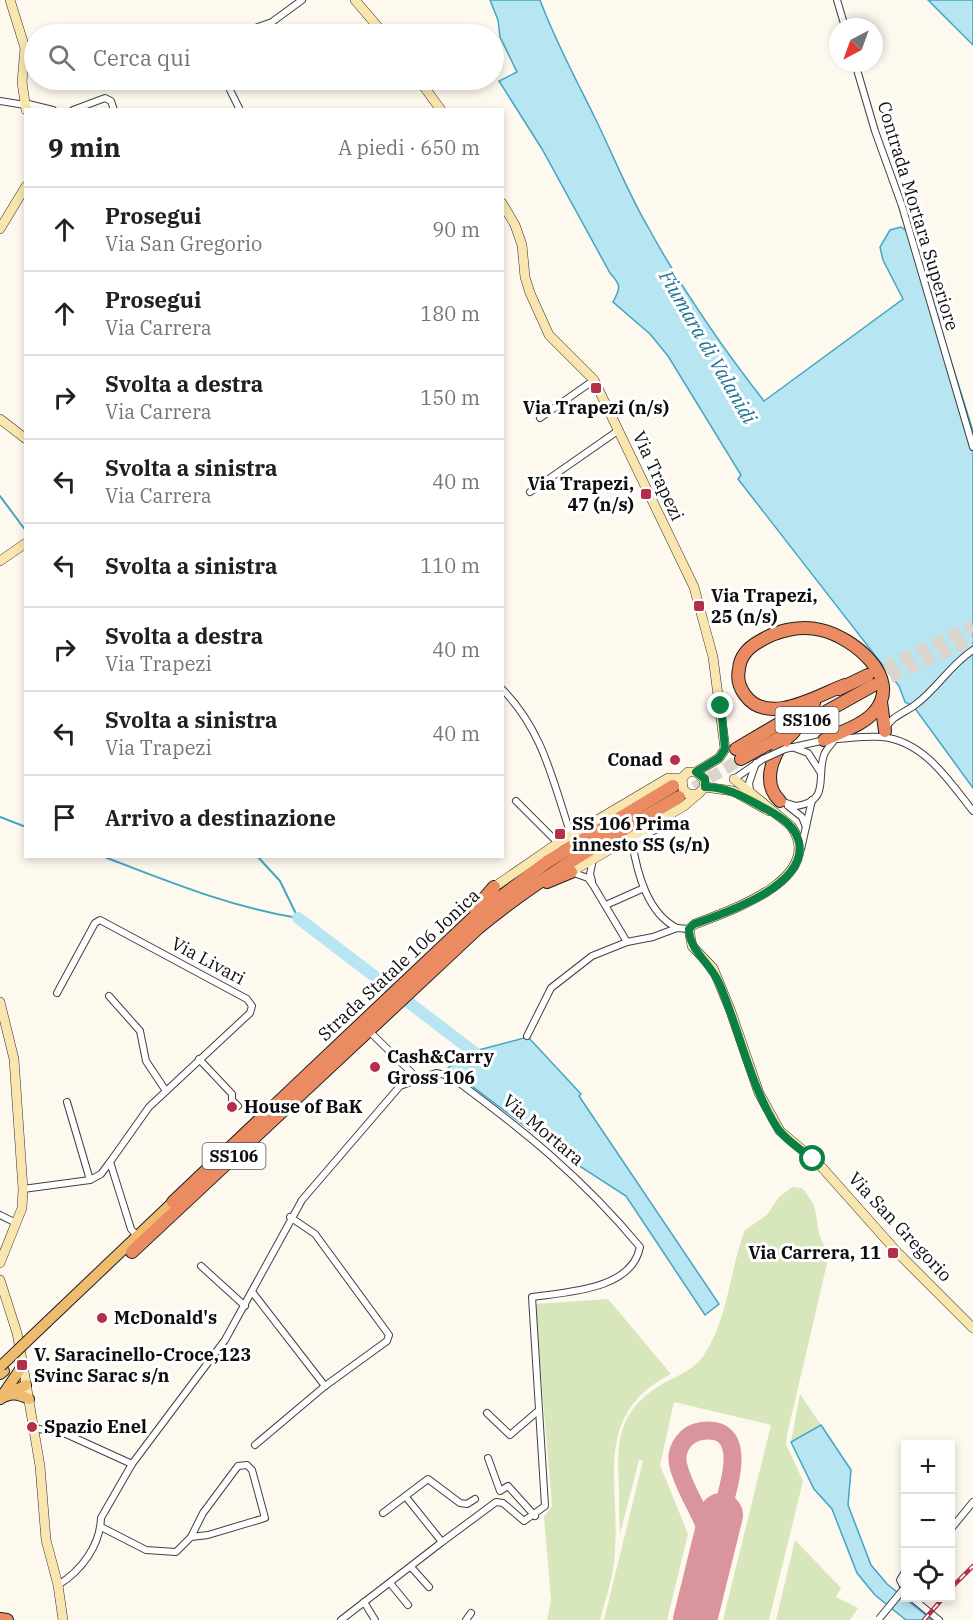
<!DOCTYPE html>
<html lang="it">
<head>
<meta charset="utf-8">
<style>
	:root { --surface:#fff; --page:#f2f2f2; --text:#202124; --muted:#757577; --line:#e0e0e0 }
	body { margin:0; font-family:"IBM Plex Serif",serif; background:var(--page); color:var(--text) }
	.controls { position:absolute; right:18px; bottom:18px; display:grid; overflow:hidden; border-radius:0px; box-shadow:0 3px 9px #0003 }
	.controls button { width:54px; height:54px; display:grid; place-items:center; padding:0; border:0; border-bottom:2px solid var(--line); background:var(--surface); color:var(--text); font:30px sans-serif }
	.compass { position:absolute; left:829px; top:18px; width:54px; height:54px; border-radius:50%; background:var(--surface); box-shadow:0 3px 9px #0003; rotate:221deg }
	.stop { position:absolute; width:18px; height:18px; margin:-14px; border:4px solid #0b8043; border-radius:50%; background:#fff }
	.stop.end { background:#0b8043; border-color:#fff; box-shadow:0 2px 6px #0008 }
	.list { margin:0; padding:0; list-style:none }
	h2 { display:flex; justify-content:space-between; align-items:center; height:78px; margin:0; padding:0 24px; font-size:26px }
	h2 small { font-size:20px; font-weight:400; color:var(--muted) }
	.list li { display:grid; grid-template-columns:39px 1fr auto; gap:18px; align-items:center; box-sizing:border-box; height:84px; padding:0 24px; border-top:2px solid var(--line) }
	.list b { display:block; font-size:22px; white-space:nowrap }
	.list p { margin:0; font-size:20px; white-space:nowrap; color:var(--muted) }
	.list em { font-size:20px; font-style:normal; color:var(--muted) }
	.icon { flex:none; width:33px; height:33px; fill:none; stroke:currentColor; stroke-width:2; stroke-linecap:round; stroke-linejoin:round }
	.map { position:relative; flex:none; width:973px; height:1620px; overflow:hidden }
	.search { position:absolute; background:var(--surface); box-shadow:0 3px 9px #0003; left:24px; top:24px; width:480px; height:66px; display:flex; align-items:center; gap:15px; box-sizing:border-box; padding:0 21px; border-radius:33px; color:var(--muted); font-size:22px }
	.panel { position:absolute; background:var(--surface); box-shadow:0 3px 9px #0003; left:24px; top:108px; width:480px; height:750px; border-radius:0px }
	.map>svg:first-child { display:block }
</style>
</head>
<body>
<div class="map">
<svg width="973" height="1620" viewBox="0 0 973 1620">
	<rect width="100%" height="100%" fill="#fef9ef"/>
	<g fill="#d8e6bb">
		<path d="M792,1187L802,1188C820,1209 814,1213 820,1236C823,1245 827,1249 828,1259L787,1435L786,1444L803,1481L769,1620H723L771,1425L674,1402L660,1465L688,1534L667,1620H604L643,1461L639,1460L620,1534C619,1519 619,1504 619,1489C617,1445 616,1415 656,1388C672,1377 693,1372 704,1355C729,1317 729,1271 745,1230L767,1215L779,1197Z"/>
		<path d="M608,1299L671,1374C588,1416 623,1488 614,1562C612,1581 605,1601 600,1620H547L551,1600L544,1517L552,1506L535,1304Z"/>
		<path d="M800,1394L821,1425L791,1442Z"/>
		<path d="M795,1540L841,1588L836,1597L858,1608L850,1620H776Z"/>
	</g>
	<g fill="#b8e5f2" stroke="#44a5c4" stroke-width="1.5">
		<path d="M490,0H540C556,43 576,79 596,120C613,155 628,193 648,227C682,289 721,346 764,401L903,299L883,260L880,247L890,230L901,227L908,232L922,277L930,289L941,314L939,323L973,431V788L914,707L905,702L899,686L738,479L741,475L668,356L650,334L613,302C621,287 621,285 610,273L542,149L499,81L517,72L500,37L498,20Z"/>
		<path d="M928,0H973V45Z"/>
		<path d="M528,1037L581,1094L579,1096L719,1304L705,1315L626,1196L567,1158L448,1068L471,1052Z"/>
		<path d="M821,1425L851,1470L848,1505L871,1565L887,1584L932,1620H906L875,1595L857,1573L832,1509L814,1489L791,1442Z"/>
	</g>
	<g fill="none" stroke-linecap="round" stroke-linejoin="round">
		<g stroke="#44a5c4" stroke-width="2">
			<path d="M0,496L26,531"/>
			<path d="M0,817L26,827"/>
			<path d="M102,856C167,881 230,907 298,918"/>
			<path d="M257,856L280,881L298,918"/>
		</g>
		<path stroke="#b8e5f2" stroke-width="12" d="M298,918L483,1059"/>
		<path stroke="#d9949c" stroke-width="18" d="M711,1559C713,1524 685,1497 678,1464C675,1448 686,1433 702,1431C752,1425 727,1491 721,1515"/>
		<path stroke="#d9949c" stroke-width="44" d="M695,1620L721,1515"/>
		<g stroke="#dad6cd" stroke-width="12" stroke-dasharray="12 6" stroke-linecap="butt">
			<path d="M868,675L973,626"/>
			<path d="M874,685L973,639"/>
			<path d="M679,797L741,759"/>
		</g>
		<g stroke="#414141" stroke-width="8">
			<g id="street">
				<path d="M837,0L845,27"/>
				<path d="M239,34L272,22L302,0"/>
				<path d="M855,63L875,131L902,206L973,447"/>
				<path d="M225,80L240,110"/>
				<path d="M0,101L25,105"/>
				<path d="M24,103L53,110"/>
				<path d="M73,110L105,98L111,101L114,110"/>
				<path d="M540,418L594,380"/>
				<path d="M530,492L619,430"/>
				<path d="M502,689C543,730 553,782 571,835"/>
				<path d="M886,728C892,716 904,713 915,705C937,689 950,665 973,650"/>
				<path d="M836,739C851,738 867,736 882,737C924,741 949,781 973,811"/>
				<path d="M792,747L808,753L821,773"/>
				<path d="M785,749L825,740"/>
				<path d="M734,779L763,759"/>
				<path d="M750,790L749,783L756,763"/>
				<path d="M516,801L558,843"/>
				<path d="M780,801L796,806C831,801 816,777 824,755C826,749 832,744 835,739"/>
				<path d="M788,806L802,817L806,827"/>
				<path d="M657,829L632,842C637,872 647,913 677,928"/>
				<path d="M801,849L812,800"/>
				<path d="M571,872L588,878L593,885L627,942"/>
				<path d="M592,881L590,874L593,859"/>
				<path d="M606,905L644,888"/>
				<path d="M57,993L95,923L100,920L247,999L252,1006L250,1013L149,1107L110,1162L131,1229L137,1236"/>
				<path d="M109,996L140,1031L146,1061L166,1091"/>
				<path d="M369,1031L417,1078"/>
				<path d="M527,1036L551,988L592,956L627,942L653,937L677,928L689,929"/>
				<path d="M199,1059L232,1094V1100L238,1106"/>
				<path d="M67,1102L90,1180L101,1174L110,1162"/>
				<path d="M23,1189L90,1180"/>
				<path d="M0,1215L16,1223"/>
				<path d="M201,1266L245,1306"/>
				<path d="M253,1293L325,1386"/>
				<path d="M487,1413L510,1435L538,1411"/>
				<path d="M34,1428L66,1434L132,1464"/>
				<path d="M255,1445L325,1386L387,1341L389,1335L315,1234L290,1217"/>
				<path d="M488,1458L500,1491L508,1486L535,1516"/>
				<path d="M383,1513L428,1479L460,1503L467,1504L475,1499"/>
				<path d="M101,1527L146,1550L176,1552L191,1537L203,1513L238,1466L247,1465L252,1470L265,1518L208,1535L191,1537"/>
				<path d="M950,1530L973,1502"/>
				<path d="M411,1567L429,1587"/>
				<path d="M906,1570L900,1580L906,1592"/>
				<path d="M390,1583L408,1605"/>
				<path d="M58,1585C81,1571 100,1546 101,1518L132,1464L225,1340L302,1200L400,1086L436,1073L450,1076C522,1129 583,1178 640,1247C632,1290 566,1292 532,1297L545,1506L524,1521L503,1503L496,1502L442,1542"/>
				<path d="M912,1598L939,1620"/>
				<path d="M364,1602L375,1620"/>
				<path d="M341,1620L442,1542L406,1497"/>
				<path d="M466,1620L471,1613"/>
			</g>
		</g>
		<g stroke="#303030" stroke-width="10">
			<g id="secondary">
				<path d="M10,0L25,48L22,82L26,110"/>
				<path d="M355,0L384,34"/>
				<path d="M419,80L441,110"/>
				<path d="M502,203L515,225L522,245L525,277L530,293L549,335L594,380L694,587L713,657L725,749L719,758L696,772"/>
				<path d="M0,229L26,186"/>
				<path d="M0,419L26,439"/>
				<path d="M0,561L26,543"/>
				<path d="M734,779L791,826C828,878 729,911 695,924L689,929L692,946L713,968L730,1009L759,1093L780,1131L818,1163L898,1253L973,1328"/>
				<path d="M705,787L733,791L769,811"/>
				<path d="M571,872L684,806L698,794"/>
				<path d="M494,887L558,843L668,778H682L688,772H696L704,779L705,787L698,794H688L683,789L682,778"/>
				<path d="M0,1002L14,1059L23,1189L22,1208L0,1263"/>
				<path d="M0,1280L17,1333L22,1360L40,1466L46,1540L58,1585L63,1620"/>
			</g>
		</g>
		<g stroke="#1f1f1f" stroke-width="12">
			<g id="primary">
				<path d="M47,1322L173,1202"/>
				<path d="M0,1374L4,1371"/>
				<path d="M10,1393L26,1385"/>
				<path d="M0,1399L23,1365"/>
				<path d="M0,1399C11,1392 18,1394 29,1399"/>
			</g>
		</g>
		<g stroke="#1f1f1f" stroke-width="14">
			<g id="highway">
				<path d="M839,689L868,675"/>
				<path d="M881,702L885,731"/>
				<path d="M824,740C840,732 864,725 875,711C903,677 852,637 821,630C801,625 778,630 760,641C749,647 740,656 739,669C737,678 739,687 745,695C768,727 818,695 845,685"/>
				<path d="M736,749L814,703"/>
				<path d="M741,759L874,685"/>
				<path d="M780,801C759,781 775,747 794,732"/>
				<path d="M547,882L571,872"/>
				<path d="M475,909L494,887"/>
				<path d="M173,1202L473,918L547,862L673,786"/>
				<path d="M132,1252L477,929C539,877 609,838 679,797"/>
				<path d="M0,1619L7,1620"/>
			</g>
		</g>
		<use href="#street" stroke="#fff" stroke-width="6"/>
		<use href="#secondary" stroke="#f9e6af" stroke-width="9"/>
		<use href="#primary" stroke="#efbc6f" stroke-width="10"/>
		<use href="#highway" stroke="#ea8b61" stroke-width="12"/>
		<g stroke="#b42f4a" stroke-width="4.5">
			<g id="rail">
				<path d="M950,1589L973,1566"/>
				<path d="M924,1620L943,1598"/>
			</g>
		</g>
		<use href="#rail" stroke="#fff" stroke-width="2" stroke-dasharray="7" stroke-linecap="butt"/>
		<g stroke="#414141" stroke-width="8" stroke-linecap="butt">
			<g id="street-bridge">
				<path d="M763,759L785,749"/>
				<path d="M879,1619L906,1586"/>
			</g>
		</g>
		<g stroke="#1f1f1f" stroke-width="12" stroke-linecap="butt">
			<path id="primary-bridge" d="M1,1366L47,1322"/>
		</g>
		<use href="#street-bridge" stroke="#fff" stroke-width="6"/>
		<use href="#primary-bridge" stroke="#efbc6f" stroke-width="10"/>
	</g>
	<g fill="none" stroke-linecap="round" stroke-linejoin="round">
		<path stroke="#0b8043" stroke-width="8" d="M721,706L725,749L719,758L696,772L705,779V787C729,787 747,799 768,810C782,818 795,826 799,842C808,886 725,913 694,924L689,929C689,950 710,963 719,983C740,1031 750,1086 778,1129C787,1141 801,1150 813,1159"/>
	</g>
	<g fill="#b42f4a" stroke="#fff" stroke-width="2">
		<rect x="590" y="382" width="12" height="12" rx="3"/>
		<rect x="640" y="488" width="12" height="12" rx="3"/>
		<rect x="693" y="600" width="12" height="12" rx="3"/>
		<circle cx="675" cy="760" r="6"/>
		<rect x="554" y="828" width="12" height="12" rx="3"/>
		<circle cx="375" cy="1067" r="6"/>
		<circle cx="232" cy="1107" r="6"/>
		<rect x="887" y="1247" width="12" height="12" rx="3"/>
		<circle cx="102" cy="1318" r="6"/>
		<rect x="16" y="1359" width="12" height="12" rx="3"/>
		<circle cx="32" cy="1427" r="6"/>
	</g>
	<g text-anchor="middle" stroke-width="6" stroke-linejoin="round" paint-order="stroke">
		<g fill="#fff" stroke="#565656" stroke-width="1.5">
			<rect x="775.5" y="707" width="63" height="26" rx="4.5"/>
			<rect x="202.5" y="1143" width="63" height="26" rx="4.5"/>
		</g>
		<g font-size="16" font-weight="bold" fill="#0e0e0e">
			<text x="807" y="726">SS106</text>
			<text x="234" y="1162">SS106</text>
		</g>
		<g font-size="18" fill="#0e0e0e" stroke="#fff">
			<text transform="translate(918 216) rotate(73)" y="6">Contrada Mortara Superiore</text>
			<text transform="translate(658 476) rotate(65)" y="6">Via Trapezi</text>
			<text transform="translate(208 961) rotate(28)" y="6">Via Livari</text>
			<text transform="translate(399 965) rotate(-43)" y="6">Strada Statale 106 Jonica</text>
			<text transform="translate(543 1130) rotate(40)" y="6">Via Mortara</text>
			<text transform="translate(900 1227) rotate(47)" y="6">Via San Gregorio</text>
		</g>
		<g font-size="18" font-weight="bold" fill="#0e0e0e" stroke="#fff" text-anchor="start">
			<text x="596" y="414" text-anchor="middle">Via Trapezi (n/s)</text>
			<text x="634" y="490" text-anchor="end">Via Trapezi,<tspan x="634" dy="21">47 (n/s)</tspan></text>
			<text x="711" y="602">Via Trapezi,<tspan x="711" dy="21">25 (n/s)</tspan></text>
			<text x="663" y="766" text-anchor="end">Conad</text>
			<text x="572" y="830">SS 106 Prima<tspan x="572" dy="21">innesto SS (s/n)</tspan></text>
			<text x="387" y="1063">Cash&amp;Carry<tspan x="387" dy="21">Gross 106</tspan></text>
			<text x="244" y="1113">House of BaK</text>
			<text x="881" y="1259" text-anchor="end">Via Carrera, 11</text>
			<text x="114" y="1324">McDonald's</text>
			<text x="34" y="1361">V. Saracinello-Croce,123<tspan x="34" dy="21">Svinc Sarac s/n</tspan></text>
			<text x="44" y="1433">Spazio Enel</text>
		</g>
		<g font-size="20" font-style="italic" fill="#1f7597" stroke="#fff">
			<text transform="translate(708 347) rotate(60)" y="7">Fiumara di Valanidi</text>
		</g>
	</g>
</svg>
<div class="controls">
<button>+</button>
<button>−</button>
<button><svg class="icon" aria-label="locate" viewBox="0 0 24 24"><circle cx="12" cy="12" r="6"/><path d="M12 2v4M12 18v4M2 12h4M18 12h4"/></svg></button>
</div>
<svg class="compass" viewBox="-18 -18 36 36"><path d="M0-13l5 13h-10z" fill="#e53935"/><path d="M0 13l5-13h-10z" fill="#757577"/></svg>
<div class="stop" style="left:813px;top:1159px"></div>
<div class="stop end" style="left:721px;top:706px"></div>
<div class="search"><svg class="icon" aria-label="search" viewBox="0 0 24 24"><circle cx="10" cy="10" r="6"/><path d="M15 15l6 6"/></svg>Cerca qui</div>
<section class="panel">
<h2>9 min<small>A piedi · 650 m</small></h2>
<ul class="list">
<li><svg class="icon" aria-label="ahead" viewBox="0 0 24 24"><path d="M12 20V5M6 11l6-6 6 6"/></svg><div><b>Prosegui</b><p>Via San Gregorio</p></div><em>90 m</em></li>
<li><svg class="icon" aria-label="ahead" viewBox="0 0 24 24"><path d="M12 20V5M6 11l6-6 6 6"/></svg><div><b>Prosegui</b><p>Via Carrera</p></div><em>180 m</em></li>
<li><svg class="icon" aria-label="right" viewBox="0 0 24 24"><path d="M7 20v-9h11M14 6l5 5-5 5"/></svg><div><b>Svolta a destra</b><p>Via Carrera</p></div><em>150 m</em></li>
<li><svg class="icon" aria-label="left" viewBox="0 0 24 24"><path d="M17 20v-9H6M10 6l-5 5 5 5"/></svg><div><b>Svolta a sinistra</b><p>Via Carrera</p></div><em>40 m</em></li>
<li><svg class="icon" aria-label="left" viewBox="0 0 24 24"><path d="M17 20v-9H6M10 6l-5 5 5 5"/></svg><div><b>Svolta a sinistra</b></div><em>110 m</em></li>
<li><svg class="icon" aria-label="right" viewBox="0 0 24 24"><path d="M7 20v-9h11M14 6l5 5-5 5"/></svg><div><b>Svolta a destra</b><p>Via Trapezi</p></div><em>40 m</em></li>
<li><svg class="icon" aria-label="left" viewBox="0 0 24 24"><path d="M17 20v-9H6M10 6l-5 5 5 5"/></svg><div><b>Svolta a sinistra</b><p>Via Trapezi</p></div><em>40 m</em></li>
<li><svg class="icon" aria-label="arrive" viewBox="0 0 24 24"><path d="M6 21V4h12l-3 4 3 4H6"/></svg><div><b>Arrivo a destinazione</b></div></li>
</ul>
</section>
</div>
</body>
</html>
